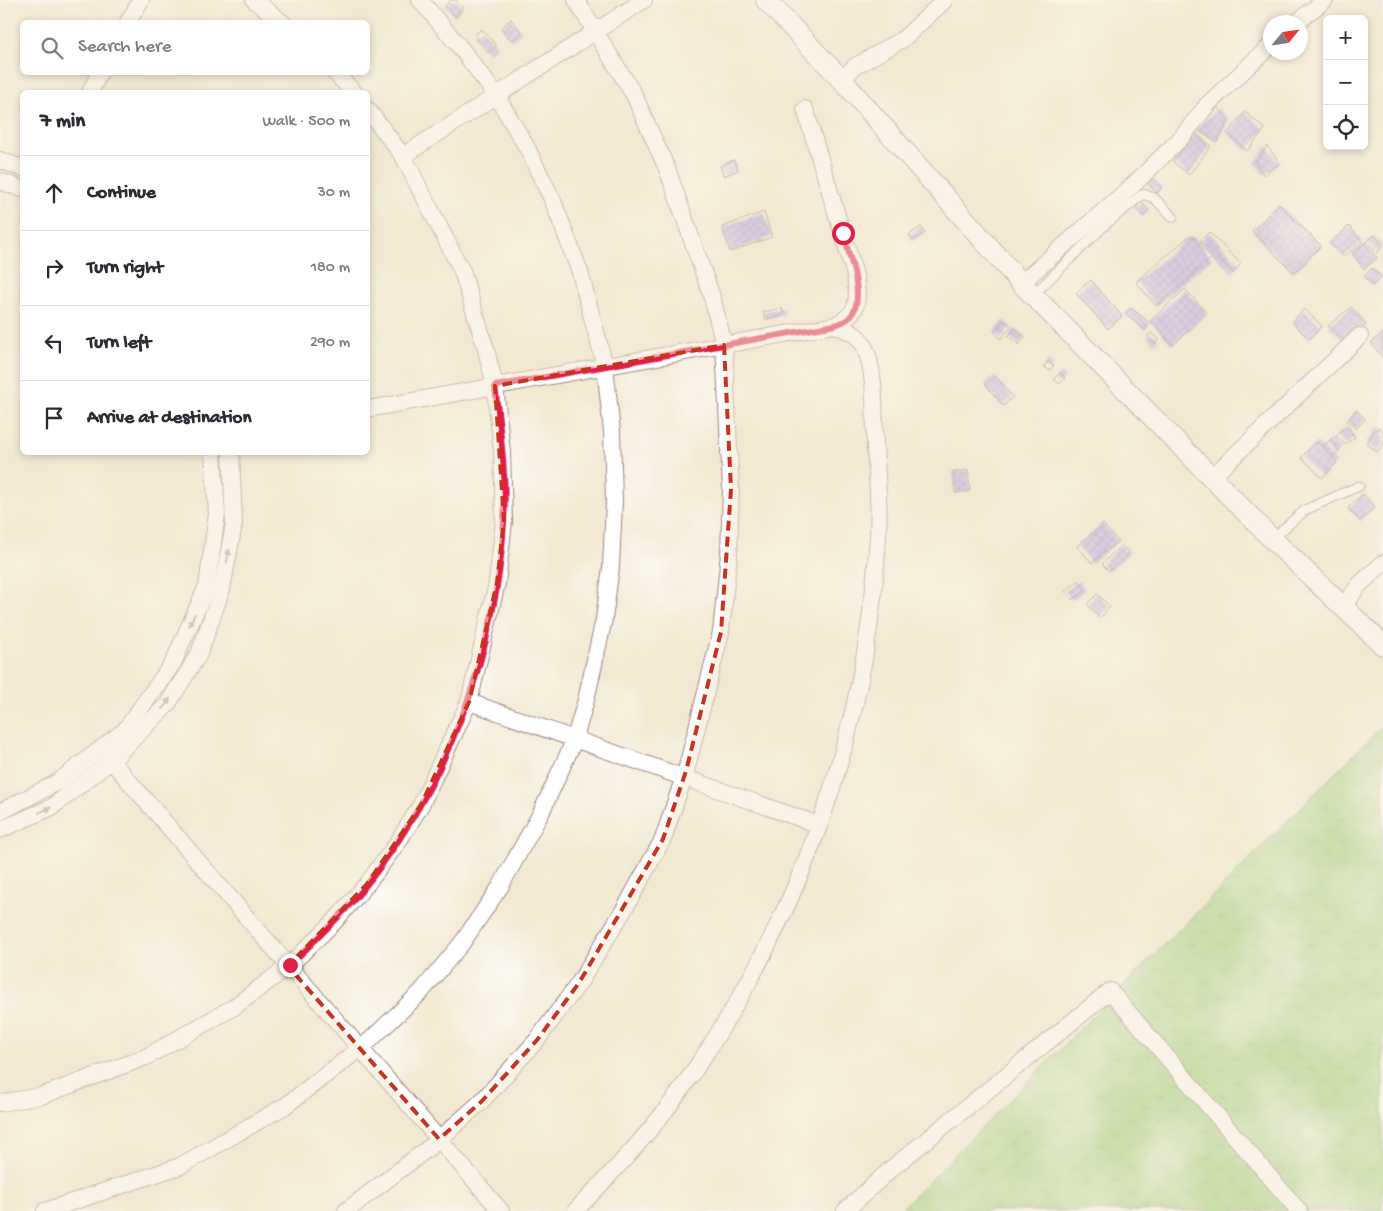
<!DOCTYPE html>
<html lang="en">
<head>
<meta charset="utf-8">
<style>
	:root { --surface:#fff; --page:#f2f2f3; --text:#2b2b33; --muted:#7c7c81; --line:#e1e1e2 }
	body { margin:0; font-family:"Gochi Hand",sans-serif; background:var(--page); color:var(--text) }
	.controls { position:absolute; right:15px; top:15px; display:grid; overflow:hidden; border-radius:8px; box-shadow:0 2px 8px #0003 }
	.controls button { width:45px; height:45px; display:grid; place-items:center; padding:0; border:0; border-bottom:1px solid var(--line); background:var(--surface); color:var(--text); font:25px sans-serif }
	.compass { position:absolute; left:1263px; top:15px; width:45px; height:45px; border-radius:50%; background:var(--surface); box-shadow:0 2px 8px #0003; rotate:61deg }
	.stop { position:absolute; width:15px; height:15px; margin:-11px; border:4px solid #e11d48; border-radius:50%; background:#fff }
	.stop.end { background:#e11d48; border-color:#fff; box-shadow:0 1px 5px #0008 }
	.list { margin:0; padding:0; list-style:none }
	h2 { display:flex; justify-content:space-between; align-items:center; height:65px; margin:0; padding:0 20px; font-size:21px }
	h2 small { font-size:16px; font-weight:400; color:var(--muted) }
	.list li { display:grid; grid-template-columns:32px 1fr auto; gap:15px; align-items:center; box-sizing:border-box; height:75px; padding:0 20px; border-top:1px solid var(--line) }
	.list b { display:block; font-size:19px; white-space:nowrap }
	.list em { font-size:16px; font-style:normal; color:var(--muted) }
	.icon { flex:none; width:28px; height:28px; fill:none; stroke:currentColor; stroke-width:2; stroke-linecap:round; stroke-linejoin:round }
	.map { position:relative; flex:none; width:1383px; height:1211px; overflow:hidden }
	.search { position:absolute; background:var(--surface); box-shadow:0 2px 8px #0003; left:20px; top:20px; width:350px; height:55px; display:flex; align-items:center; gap:12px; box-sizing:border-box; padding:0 18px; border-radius:8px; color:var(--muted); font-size:19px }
	.panel { position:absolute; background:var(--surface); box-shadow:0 2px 8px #0003; left:20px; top:90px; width:350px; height:365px; border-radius:8px }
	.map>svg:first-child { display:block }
</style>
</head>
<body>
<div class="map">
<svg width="1383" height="1211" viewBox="0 0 1383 1211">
	<defs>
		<pattern id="grass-tufts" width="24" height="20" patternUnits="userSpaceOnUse" patternTransform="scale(1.25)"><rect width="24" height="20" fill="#9ed07f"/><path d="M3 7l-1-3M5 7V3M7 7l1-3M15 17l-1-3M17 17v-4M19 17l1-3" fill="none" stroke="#8ab26e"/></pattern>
		<pattern id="building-cross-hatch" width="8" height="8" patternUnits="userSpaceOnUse" patternTransform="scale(1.25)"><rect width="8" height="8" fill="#b6aaf1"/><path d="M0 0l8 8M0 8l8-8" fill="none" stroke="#968ac3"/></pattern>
	</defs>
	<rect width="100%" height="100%" fill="#fff"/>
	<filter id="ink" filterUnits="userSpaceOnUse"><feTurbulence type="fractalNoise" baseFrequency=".02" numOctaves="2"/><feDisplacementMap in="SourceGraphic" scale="10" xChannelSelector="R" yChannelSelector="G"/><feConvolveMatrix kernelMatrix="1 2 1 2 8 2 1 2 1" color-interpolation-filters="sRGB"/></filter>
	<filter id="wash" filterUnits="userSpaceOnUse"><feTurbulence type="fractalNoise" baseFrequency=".0096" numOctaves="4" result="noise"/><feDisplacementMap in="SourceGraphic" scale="20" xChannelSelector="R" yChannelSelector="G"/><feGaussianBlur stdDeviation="1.12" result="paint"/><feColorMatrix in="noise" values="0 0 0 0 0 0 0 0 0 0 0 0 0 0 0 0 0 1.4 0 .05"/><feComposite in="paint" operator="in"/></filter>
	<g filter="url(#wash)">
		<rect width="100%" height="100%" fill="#f3e9d2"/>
		<path fill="url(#grass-tufts)" stroke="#747855" d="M1383,725V1211H899Z"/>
		<g id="blocks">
			<g fill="url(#building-cross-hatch)">
				<path d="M451,0H456L463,7L455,16L445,6Z"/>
				<path d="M511,19L522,32L512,41L501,28Z"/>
				<path d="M482,29L497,46L488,53L474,35Z"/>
				<path d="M1218,108L1229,120L1217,142L1195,129Z"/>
				<path d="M1245,112L1265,129L1247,151L1227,133Z"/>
				<path d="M1195,133L1211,146L1189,175L1173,162Z"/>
				<path d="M1267,146L1280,163L1264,175L1255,163Z"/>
				<path d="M734,160L738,170L724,176L720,166Z"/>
				<path d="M1151,177L1162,188L1157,193L1146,182Z"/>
				<path d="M1141,202L1149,210L1143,217L1135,209Z"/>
				<path d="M1279,204L1321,246L1294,273L1252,231Z"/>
				<path d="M764,212L772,237L730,252L722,227Z"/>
				<path d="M1349,226L1362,241L1344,257L1330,243Z"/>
				<path d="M921,227L925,233L913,241L909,235Z"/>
				<path d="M1209,232L1241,264L1233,273L1200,241Z"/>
				<path d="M1374,235L1383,245L1377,253L1367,242Z"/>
				<path d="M1188,237H1194L1212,258L1156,306L1136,282Z"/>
				<path d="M1364,243L1377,258L1364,269L1352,254Z"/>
				<path d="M1372,268L1381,276L1373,286L1364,277Z"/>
				<path d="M1091,280L1122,316L1108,329L1076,293Z"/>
				<path d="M1185,289L1207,313L1173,345L1150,321Z"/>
				<path d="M1351,307L1366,324L1347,344L1328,326Z"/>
				<path d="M782,308L784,315L765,319L763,312Z"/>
				<path d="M1131,308L1150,323L1145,330L1125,314Z"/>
				<path d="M1304,309L1322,326L1309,339L1292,322Z"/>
				<path d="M1004,320L1011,326L1001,339L994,332Z"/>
				<path d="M1015,328L1025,337L1019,345L1008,336Z"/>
				<path d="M1151,333L1159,339L1155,344L1147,337Z"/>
				<path d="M1383,333V358L1371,343Z"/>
				<path d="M1048,361L1054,365L1049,371L1044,366Z"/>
				<path d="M1060,373L1065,378L1059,384L1054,379Z"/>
				<path d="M995,376L1013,397L1003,406L985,384Z"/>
				<path d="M1356,410L1365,419L1356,429L1347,421Z"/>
				<path d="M1347,426L1355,437L1345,445L1336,435Z"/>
				<path d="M1378,427L1383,431V445L1377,452L1366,443Z"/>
				<path d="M1331,439L1340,450L1333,456L1324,446Z"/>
				<path d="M1317,442L1337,462L1322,478L1301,457Z"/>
				<path d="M968,470L970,491L955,493L953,472Z"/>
				<path d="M1363,494L1375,507L1360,521L1348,508Z"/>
				<path d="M1103,524L1118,541L1092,563L1077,546Z"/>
				<path d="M1121,545L1130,553L1109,571L1102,564Z"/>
				<path d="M1079,581L1086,590L1072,600L1065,591Z"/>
				<path d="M1097,594L1110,607L1100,618L1087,604Z"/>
			</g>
		</g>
	</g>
	<g filter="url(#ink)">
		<use href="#blocks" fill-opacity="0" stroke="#9e847e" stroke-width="1"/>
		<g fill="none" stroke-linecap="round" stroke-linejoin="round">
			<g stroke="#9e847e" stroke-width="11">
				<g id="service">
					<path d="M1033,295L1105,225L1143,194L1154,198L1173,217"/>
					<path d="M1272,539L1305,510L1359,486"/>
				</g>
			</g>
			<g stroke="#9e847e" stroke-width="18">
				<g id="minor">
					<path d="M254,0L282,22"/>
					<path d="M128,22L141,0"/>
					<path d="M1297,22L1325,0"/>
					<path d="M334,72L354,92"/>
					<path d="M842,80L854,67L903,39L944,1"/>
					<path d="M90,92L100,72"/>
					<path d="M403,156L644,0"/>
					<path d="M0,160L22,168"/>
					<path d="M0,181L22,189"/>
					<path d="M1021,283L1131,187L1181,138L1208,104L1270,46"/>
					<path d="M368,409L835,325C861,312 858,301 855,275L805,109"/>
					<path d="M1211,478L1360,336"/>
					<path d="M1343,607L1359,585L1383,563"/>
					<path d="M469,702L819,825"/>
					<path d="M101,749L501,1211"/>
					<path d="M0,812L58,782L125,730L173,663L207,586L217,514L213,452"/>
					<path d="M0,830L52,807L111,761L167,705L199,654L222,589L234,524L231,452"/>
					<path d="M0,1103L41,1096L146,1057L234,1007L290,965L334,922L367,884L398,842L421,805L469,702L497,583L504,521L502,452L495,386L486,349L462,271L403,156L368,110"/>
					<path d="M45,1211L180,1166L285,1106L366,1044L421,992L462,943L500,887L541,813L574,741L586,700L604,619L611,567L614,501L612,432L605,366L580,272L553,201L526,146L496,95L459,46L420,0"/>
					<path d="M346,1211L435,1143L481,1102L537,1040L579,983L625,908L663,839L686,771L721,632L729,554L731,489L724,345L712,297L668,171L634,95L576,0"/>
					<path d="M575,1211C614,1171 653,1130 685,1084C798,922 868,733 878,536C880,506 877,476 875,447C874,418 877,370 863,344C857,333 846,330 835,325"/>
					<path d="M845,1211L892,1168L1110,991L1299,1211"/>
				</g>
			</g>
			<g stroke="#9e847e" stroke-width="22">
				<path id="tertiary" d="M766,0L842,80L1021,283L1272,539L1383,645"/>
			</g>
			<use href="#service" stroke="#fff" stroke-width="9"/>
			<use href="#minor" stroke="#fff" stroke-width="16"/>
			<use href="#tertiary" stroke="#fff" stroke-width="20"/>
		</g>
		<defs><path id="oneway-solid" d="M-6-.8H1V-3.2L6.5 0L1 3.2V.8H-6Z" transform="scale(1.25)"/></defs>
		<g fill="#ae9aa0">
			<use href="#oneway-solid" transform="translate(228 556) rotate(-80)"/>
			<use href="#oneway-solid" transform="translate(192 620) rotate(114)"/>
			<use href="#oneway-solid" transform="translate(166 704) rotate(-52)"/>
			<use href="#oneway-solid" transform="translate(45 810) rotate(-24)"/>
		</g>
	</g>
	<g fill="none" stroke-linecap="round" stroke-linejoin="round" filter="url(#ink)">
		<path stroke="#e11d48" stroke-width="6" d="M290,965C317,938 345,913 368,883C448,781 497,651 504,521C507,476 500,430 495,386L835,325C840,323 846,321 849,318C868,301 848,253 843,233"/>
	</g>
	<path d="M0 0H1383V1211H0ZM724,345L731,489L721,632L686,771L663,839L579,983L537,1040L481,1102L439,1139L288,966L367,884L421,805L469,702L497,583L504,521L495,386Z" fill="#f3e9d2" fill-opacity=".55" fill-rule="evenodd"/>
	<path fill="none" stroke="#c8321e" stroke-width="4" stroke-dasharray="10 6" stroke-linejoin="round" d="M724,345L731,489L721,632L686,771L663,839L579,983L537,1040L481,1102L439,1139L288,966L367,884L421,805L469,702L497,583L504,521L495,386Z"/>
</svg>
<div class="controls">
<button>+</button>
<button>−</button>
<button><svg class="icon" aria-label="locate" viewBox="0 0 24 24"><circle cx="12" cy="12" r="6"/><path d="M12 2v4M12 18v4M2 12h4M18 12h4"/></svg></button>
</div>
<svg class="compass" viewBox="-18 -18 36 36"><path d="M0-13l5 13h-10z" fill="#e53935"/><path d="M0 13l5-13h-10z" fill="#7c7c81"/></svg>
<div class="stop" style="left:843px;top:233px"></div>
<div class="stop end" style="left:290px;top:965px"></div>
<div class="search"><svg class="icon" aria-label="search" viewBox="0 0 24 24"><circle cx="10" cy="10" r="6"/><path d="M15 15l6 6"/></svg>Search here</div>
<section class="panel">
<h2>7 min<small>Walk · 500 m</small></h2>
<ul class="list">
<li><svg class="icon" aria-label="ahead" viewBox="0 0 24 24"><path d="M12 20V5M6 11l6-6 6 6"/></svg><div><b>Continue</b></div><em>30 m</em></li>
<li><svg class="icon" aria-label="right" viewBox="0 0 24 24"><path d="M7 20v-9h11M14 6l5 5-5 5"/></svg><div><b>Turn right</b></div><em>180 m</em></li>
<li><svg class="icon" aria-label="left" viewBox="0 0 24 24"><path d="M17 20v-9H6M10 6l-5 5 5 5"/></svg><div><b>Turn left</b></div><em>290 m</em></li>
<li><svg class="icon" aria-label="arrive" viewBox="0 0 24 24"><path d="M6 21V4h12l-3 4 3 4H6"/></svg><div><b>Arrive at destination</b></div></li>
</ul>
</section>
</div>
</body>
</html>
